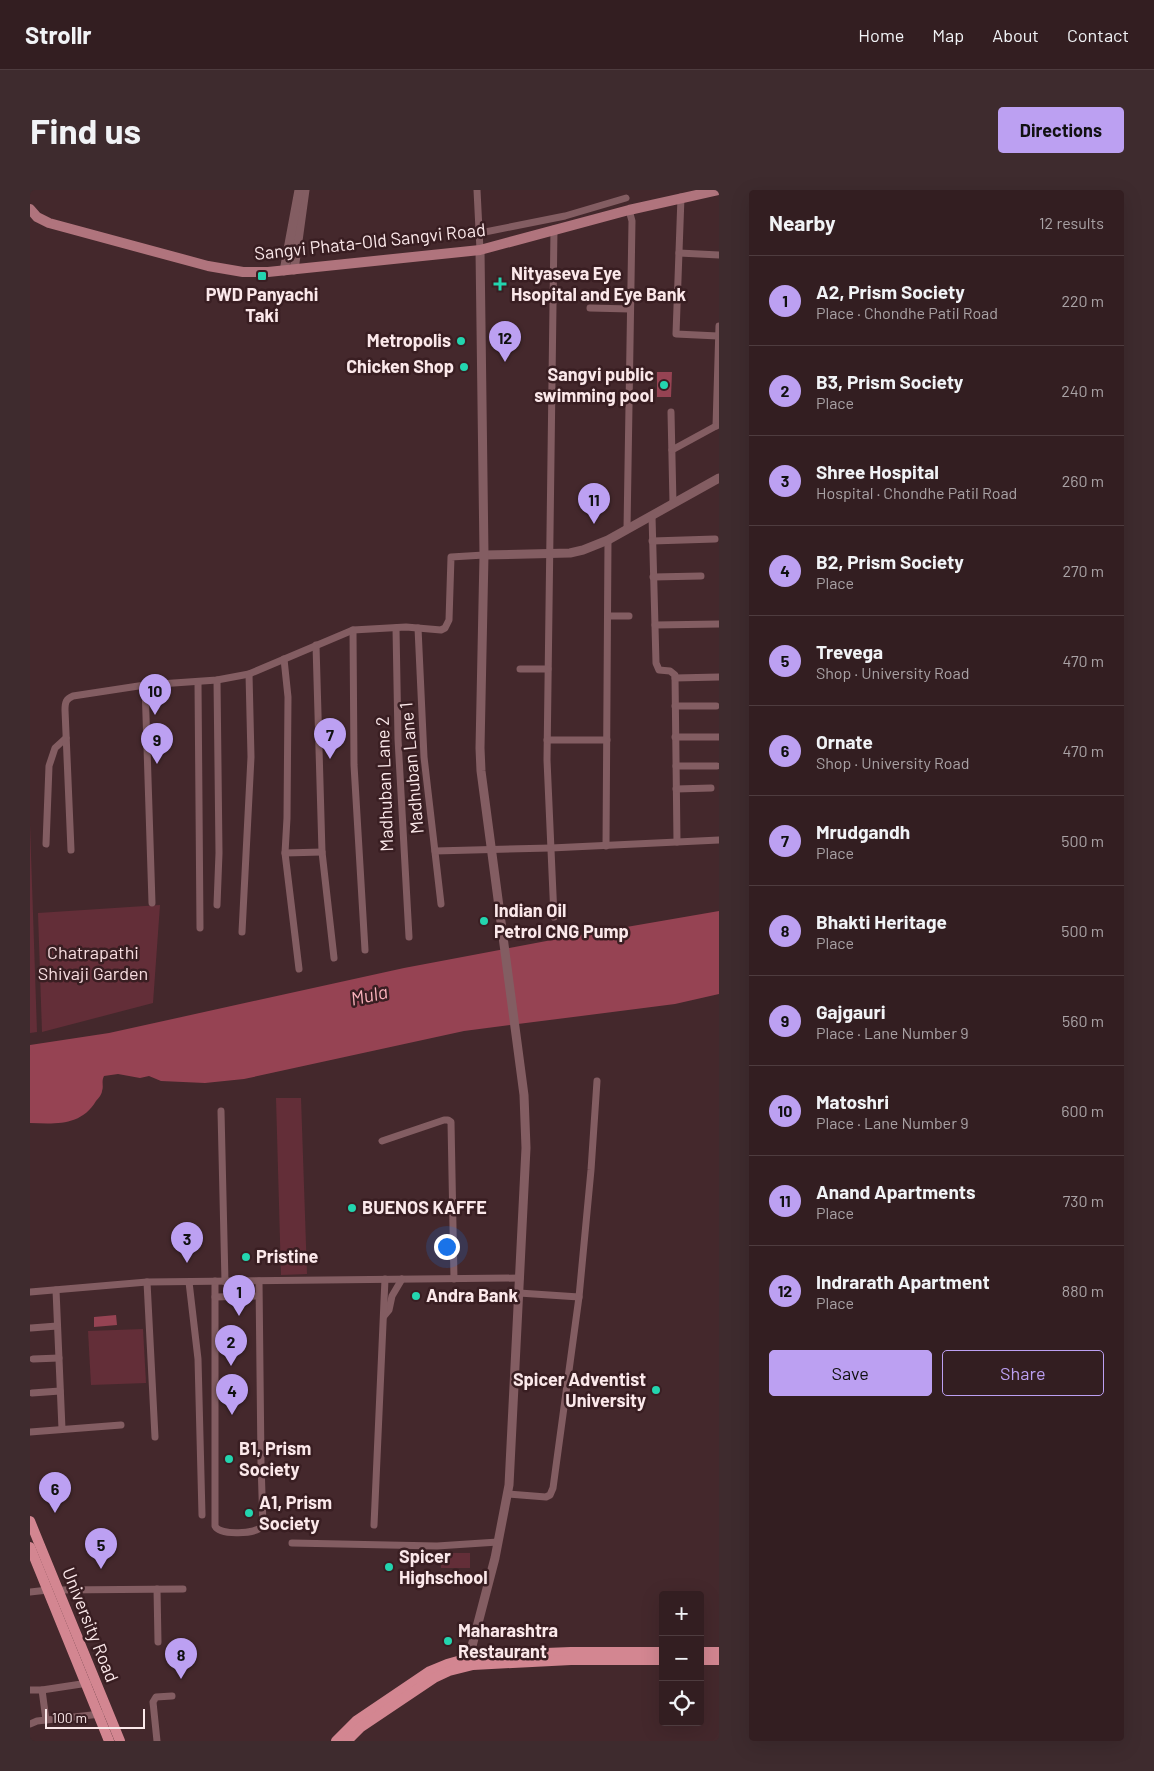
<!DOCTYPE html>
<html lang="en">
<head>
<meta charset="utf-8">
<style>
	:root { --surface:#331e21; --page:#3e2b2e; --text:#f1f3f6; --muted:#a9a2a5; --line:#4e3c3f; --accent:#bca0f2 }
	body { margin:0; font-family:Barlow,sans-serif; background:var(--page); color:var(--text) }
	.controls { position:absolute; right:15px; bottom:15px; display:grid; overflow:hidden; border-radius:5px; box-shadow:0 5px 20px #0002 }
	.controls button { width:45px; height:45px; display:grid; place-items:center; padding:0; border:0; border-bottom:1px solid var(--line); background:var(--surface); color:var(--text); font:25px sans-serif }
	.scale { position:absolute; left:15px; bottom:12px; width:100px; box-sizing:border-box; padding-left:5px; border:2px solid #fbe8ea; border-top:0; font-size:14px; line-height:18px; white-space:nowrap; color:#fbe8ea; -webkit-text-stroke:4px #391e22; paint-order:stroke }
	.you { position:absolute; left:416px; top:1056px; width:18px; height:18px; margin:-12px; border:4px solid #fff; border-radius:50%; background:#1a73e8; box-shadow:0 0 0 8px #1a73e833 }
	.badge { display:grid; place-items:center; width:32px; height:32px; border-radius:50%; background:var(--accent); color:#111; font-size:16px; font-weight:700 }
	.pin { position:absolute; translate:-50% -41px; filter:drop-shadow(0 1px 2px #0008) }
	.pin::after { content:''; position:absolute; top:26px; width:18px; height:15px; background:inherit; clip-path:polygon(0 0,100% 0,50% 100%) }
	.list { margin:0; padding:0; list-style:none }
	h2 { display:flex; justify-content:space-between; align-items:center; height:65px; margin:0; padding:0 20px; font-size:21px }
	h2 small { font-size:16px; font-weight:400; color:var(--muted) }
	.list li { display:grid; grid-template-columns:32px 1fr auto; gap:15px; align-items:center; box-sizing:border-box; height:90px; padding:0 20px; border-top:1px solid var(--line) }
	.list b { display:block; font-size:19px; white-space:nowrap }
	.list p { margin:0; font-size:16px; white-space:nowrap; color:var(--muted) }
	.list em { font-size:16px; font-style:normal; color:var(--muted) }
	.actions { display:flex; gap:10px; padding:15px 20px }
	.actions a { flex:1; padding:11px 0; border:1px solid var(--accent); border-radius:5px; text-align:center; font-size:18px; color:var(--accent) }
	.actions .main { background:var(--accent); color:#111 }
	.icon { flex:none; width:28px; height:28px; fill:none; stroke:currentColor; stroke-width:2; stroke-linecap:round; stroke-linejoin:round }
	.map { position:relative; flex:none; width:689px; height:1551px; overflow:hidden; border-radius:5px }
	header { display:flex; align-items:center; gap:30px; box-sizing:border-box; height:70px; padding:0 25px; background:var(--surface); border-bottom:1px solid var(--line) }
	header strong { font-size:24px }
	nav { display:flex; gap:28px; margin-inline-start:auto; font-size:18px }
	.intro { display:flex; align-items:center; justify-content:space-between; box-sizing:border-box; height:120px; padding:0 30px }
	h1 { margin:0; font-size:35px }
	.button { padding:12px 22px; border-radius:5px; background:var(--accent); color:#111; font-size:18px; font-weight:700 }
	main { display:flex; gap:30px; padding:0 30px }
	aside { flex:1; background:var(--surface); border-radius:5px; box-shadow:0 5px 20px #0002 }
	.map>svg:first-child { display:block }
</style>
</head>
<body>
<header>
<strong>Strollr</strong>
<nav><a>Home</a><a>Map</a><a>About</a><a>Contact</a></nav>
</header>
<div class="intro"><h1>Find us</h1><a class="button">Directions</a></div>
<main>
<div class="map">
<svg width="689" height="1551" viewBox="0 0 689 1551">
	<rect width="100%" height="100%" fill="#44282c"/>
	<g fill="#632e38">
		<path d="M0,635L7,842L0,843Z"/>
		<path d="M130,715L123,813L12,842L8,723Z"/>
		<path d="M246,908H271L277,1084L251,1085Z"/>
		<path d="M113,1139L116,1193L61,1195L58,1141Z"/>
		<rect x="411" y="1363" width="29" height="15"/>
	</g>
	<g fill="#964353">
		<path d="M627,182H642L641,207H627Z"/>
		<path d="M689,721V804L645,814L434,841L214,889L175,893L131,891L119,886L110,888L88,884L74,886C71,892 74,896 72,901C72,904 68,909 66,911C51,936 26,934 0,933V855L79,843L374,778L527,749Z"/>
		<path d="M86,1125L87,1135L64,1137V1127Z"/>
	</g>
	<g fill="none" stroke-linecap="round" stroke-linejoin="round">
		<g stroke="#835d62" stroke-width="7">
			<path d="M447,0L450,60"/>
			<path d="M651,7L646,144L688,146"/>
			<path d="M524,39L517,570L524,727"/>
			<path d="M450,43L535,26L596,8"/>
			<path d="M649,63L689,65"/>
			<path d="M560,118L600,119"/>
			<path d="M641,222L643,314"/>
			<path d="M686,236L689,136"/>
			<path d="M642,260L686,236"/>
			<path d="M622,326L626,473L629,480L640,481L645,485L647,652"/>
			<path d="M597,339L602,31L599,20"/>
			<path d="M622,351L685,349"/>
			<path d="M623,387L671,386"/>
			<path d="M578,426H599"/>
			<path d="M625,435L689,434"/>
			<path d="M366,438L368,549L379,747"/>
			<path d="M388,438L394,567L411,714"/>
			<path d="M323,440L324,575L335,760"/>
			<path d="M286,455L292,662L304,768"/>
			<path d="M254,469L258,507L257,628L255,663L269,779"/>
			<path d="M490,479H518"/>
			<path d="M645,488L689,487"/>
			<path d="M187,490L189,663L187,715"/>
			<path d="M168,492L170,738"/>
			<path d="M115,495L122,713"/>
			<path d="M645,516H686"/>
			<path d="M645,547H689"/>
			<path d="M517,550H577"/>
			<path d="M646,576H687"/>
			<path d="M646,599L681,598"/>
			<path d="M16,654L19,576L25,558L36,548"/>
			<path d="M576,656L578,350"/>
			<path d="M41,660L35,520C35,512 36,509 43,506L115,495L187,490L219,484L323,440L376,437L411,440L415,438L419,430L421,367L454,365"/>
			<path d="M405,661L521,658L689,650"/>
			<path d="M255,663L292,662"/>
			<path d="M212,742L221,567L219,484"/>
			<path d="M191,921L195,1092"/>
			<path d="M352,951L414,930H418L421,932L424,1089"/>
			<path d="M185,1091V1336C190,1346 226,1344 233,1336L231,1273L229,1091"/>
			<path d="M117,1092L125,1247"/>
			<path d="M159,1092L168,1169L172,1325"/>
			<path d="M26,1100L32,1239"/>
			<path d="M0,1102L117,1092L490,1088"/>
			<path d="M489,1103L549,1107"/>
			<path d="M185,1107L228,1106"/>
			<path d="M354,1126L359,1120L362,1106L372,1089"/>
			<path d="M1,1138L27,1136"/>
			<path d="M3,1169L29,1168"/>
			<path d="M2,1203L30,1201"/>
			<path d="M0,1242L91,1235"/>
			<path d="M478,1304L516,1307L520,1305L523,1298L549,1107L561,980L567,891"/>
			<path d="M344,1335L355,1089"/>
			<path d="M262,1353L407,1356L468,1352"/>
			<path d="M127,1399L128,1452"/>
			<path d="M29,1400L153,1399"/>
			<path d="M0,1402L18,1400"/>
			<path d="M0,1500H12"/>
			<path d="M16,1530L12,1500L58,1493"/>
			<path d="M0,1534L7,1531L71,1524"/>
			<path d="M127,1551L123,1512L126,1507L142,1506"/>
		</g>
		<g stroke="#835d62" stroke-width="9">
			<path d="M264,80L275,0"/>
			<path d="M254,81L269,0"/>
			<path d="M454,365L540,363L553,360L578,350L689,288"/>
			<path d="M443,1474L442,1456L465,1368L479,1295L496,958L494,905L451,581L450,558L454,365L450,60"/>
		</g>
		<path stroke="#b0747d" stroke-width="10" d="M0,19L7,27L19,33L178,76L213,82H238L450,60L599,20L689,0"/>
		<g stroke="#d38691" stroke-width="10">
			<path d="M0,1331L90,1551"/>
			<path d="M0,1357L79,1551"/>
			<path d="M670,1462H689"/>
			<path d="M670,1470H689"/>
			<path d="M306,1551L326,1531L400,1481L417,1474L442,1467L465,1465L541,1462H633"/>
			<path d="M317,1551L331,1537L404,1488L419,1481L443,1475L541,1470H633"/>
		</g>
	</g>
	<g fill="#23d5af" stroke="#391e22" stroke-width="2">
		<rect x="227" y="81" width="10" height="10" rx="2.5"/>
		<path d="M467.5 86.5h5v5h5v5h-5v5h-5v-5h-5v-5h5z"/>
		<circle cx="431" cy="151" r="5"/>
		<circle cx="434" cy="177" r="5"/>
		<circle cx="634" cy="195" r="5"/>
		<circle cx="454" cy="731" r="5"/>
		<circle cx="322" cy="1018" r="5"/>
		<circle cx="216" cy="1067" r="5"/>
		<circle cx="386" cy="1106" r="5"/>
		<circle cx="626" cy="1200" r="5"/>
		<circle cx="199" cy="1269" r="5"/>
		<circle cx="219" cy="1323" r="5"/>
		<circle cx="359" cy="1377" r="5"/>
		<circle cx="418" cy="1451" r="5"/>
	</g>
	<g text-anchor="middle" stroke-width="5" stroke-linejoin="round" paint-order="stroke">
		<g font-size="18" fill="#fbe8ea" stroke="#391e22">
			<text transform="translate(340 52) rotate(-6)" y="6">Sangvi Phata-Old Sangvi Road</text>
			<text transform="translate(382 578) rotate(-95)" y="6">Madhuban Lane 1</text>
			<text transform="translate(355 594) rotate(-92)" y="6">Madhuban Lane 2</text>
			<text transform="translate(60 1435) rotate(68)" y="6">University Road</text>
		</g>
		<g font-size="18" font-weight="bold" fill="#fbe8ea" stroke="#391e22" text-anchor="start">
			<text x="481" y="90">Nityaseva Eye<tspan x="481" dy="21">Hsopital and Eye Bank</tspan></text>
			<text x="232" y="111" text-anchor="middle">PWD Panyachi<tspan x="232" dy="21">Taki</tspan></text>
			<text x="421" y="157" text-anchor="end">Metropolis</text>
			<text x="424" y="183" text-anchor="end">Chicken Shop</text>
			<text x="624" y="191" text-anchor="end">Sangvi public<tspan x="624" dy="21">swimming pool</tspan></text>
			<text x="464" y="727">Indian Oil<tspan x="464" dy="21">Petrol CNG Pump</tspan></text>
			<text x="332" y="1024">BUENOS KAFFE</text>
			<text x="226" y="1073">Pristine</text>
			<text x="396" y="1112">Andra Bank</text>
			<text x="616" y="1196" text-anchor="end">Spicer Adventist<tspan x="616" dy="21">University</tspan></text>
			<text x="209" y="1265">B1, Prism<tspan x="209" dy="21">Society</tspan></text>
			<text x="229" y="1319">A1, Prism<tspan x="229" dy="21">Society</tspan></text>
			<text x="369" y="1373">Spicer<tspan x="369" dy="21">Highschool</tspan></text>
			<text x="428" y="1447">Maharashtra<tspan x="428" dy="21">Restaurant</tspan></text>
		</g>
		<g font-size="18" fill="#f6dcdf" stroke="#391e22">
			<text x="63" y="769">Chatrapathi<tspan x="63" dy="21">Shivaji Garden</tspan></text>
		</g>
		<g font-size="19" font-style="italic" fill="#f9b1bb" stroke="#391e22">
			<text transform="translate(339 805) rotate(-12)" y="7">Mula</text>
		</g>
	</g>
</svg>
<div class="controls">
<button>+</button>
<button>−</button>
<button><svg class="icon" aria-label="locate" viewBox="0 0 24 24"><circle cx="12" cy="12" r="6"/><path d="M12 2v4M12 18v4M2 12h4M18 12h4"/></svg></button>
</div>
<div class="scale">100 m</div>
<div class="you"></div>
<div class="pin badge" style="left:209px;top:1126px">1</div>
<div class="pin badge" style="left:201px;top:1176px">2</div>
<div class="pin badge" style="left:157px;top:1073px">3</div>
<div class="pin badge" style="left:202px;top:1225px">4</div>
<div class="pin badge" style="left:71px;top:1379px">5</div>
<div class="pin badge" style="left:25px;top:1323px">6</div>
<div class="pin badge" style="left:300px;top:569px">7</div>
<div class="pin badge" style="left:151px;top:1489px">8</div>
<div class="pin badge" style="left:127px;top:574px">9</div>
<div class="pin badge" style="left:125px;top:525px">10</div>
<div class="pin badge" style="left:564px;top:334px">11</div>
<div class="pin badge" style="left:475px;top:172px">12</div>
</div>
<aside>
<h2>Nearby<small>12 results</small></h2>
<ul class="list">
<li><span class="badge">1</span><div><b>A2, Prism Society</b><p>Place · Chondhe Patil Road</p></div><em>220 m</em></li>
<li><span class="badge">2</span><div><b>B3, Prism Society</b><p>Place</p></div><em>240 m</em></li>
<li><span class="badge">3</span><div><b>Shree Hospital</b><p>Hospital · Chondhe Patil Road</p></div><em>260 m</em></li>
<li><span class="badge">4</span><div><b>B2, Prism Society</b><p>Place</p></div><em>270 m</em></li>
<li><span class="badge">5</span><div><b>Trevega</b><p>Shop · University Road</p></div><em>470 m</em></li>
<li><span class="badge">6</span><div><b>Ornate</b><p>Shop · University Road</p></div><em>470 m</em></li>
<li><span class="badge">7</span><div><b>Mrudgandh</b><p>Place</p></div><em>500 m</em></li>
<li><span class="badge">8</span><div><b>Bhakti Heritage</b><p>Place</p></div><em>500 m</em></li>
<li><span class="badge">9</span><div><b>Gajgauri</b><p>Place · Lane Number 9</p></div><em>560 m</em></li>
<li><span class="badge">10</span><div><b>Matoshri</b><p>Place · Lane Number 9</p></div><em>600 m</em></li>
<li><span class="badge">11</span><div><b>Anand Apartments</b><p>Place</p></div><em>730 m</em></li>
<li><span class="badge">12</span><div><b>Indrarath Apartment</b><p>Place</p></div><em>880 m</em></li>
</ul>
<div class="actions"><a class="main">Save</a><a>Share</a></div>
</aside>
</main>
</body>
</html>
